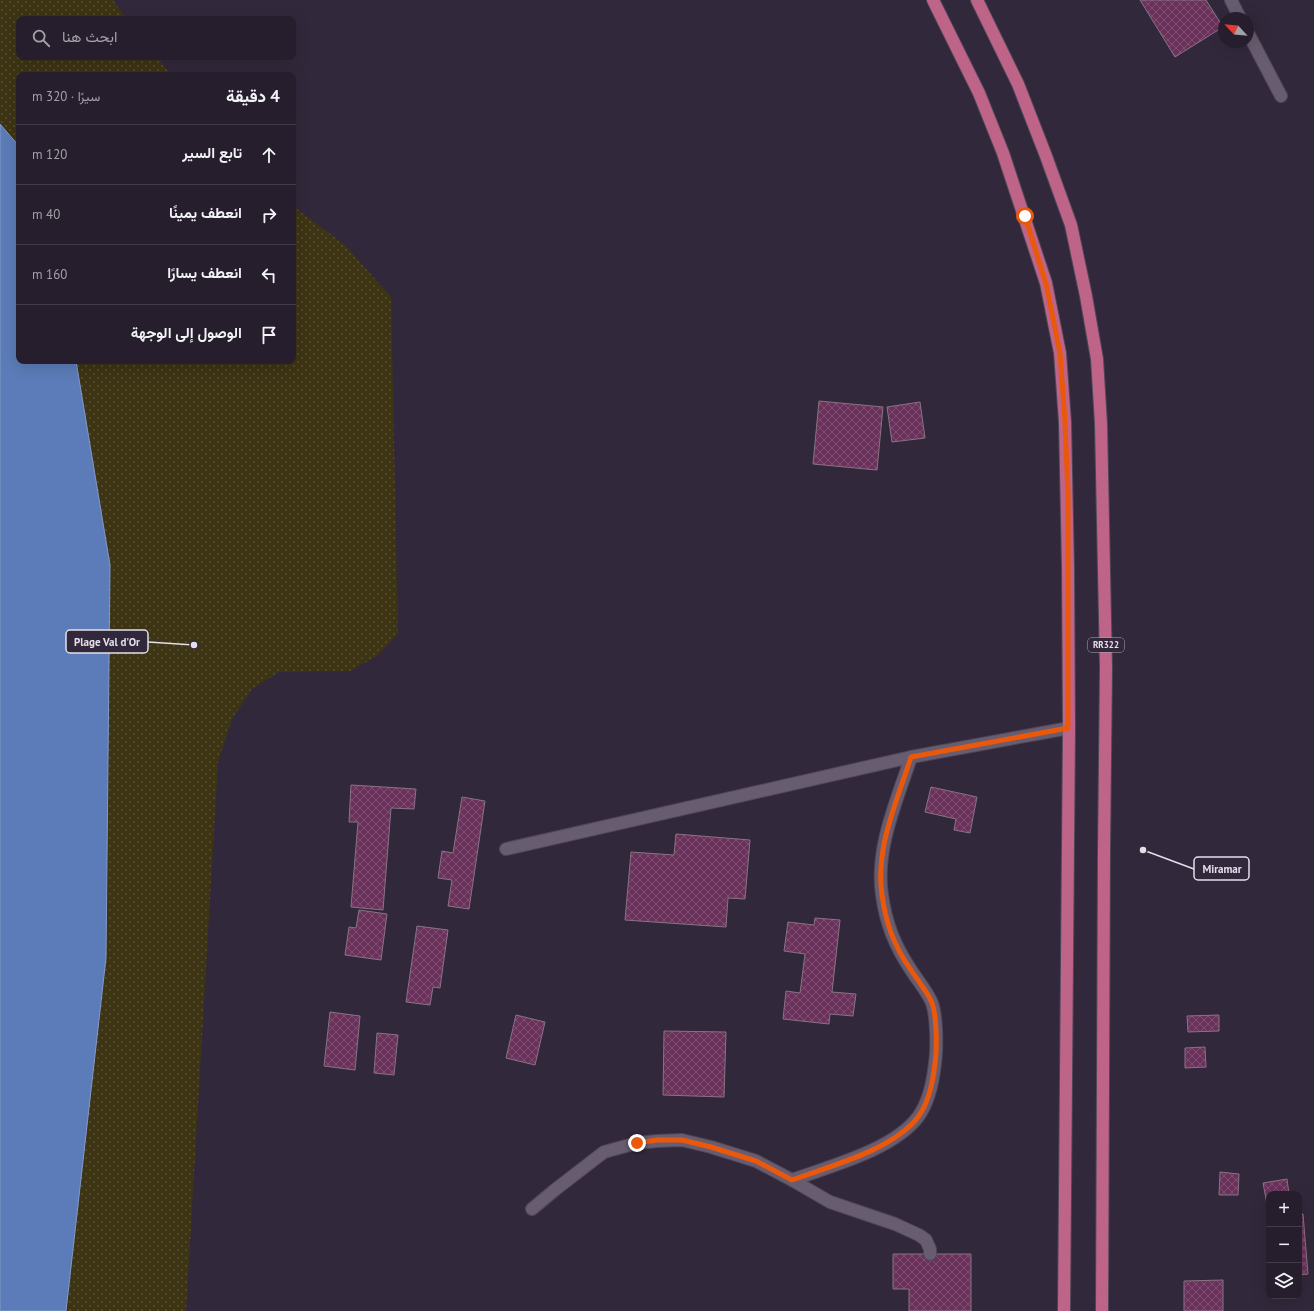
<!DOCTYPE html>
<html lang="ar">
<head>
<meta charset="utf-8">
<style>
	:root { --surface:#261e2c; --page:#2e2734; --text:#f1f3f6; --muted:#a4a2a9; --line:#423c48 }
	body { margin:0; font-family:"PT Sans",Vazirmatn,sans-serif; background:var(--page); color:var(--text); direction:rtl }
	.controls { position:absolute; right:12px; bottom:12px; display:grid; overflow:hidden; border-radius:8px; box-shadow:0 4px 16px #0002 }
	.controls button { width:36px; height:36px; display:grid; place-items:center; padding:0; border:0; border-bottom:1px solid var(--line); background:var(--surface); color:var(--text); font:20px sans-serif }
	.compass { position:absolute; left:1218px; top:12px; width:36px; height:36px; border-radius:50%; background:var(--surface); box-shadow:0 4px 16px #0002; rotate:296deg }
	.stop { position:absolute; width:12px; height:12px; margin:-9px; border:3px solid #ea580c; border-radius:50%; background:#fff }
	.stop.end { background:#ea580c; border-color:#fff; box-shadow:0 1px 4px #0008 }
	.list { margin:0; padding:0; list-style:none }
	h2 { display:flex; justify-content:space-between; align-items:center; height:52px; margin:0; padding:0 16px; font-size:17px }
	h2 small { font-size:13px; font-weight:400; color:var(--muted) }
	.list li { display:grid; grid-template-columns:26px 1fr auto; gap:12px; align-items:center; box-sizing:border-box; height:60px; padding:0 16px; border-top:1px solid var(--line) }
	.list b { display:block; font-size:15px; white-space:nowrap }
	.list em { font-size:13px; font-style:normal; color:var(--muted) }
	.icon { flex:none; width:22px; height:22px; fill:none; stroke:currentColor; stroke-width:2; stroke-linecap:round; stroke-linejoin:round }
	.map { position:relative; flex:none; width:1314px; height:1311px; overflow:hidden; direction:ltr }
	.search { position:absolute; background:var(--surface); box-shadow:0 4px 16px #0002; left:16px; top:16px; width:280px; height:44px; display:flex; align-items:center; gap:10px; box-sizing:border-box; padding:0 14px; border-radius:8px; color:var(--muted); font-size:15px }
	.panel { position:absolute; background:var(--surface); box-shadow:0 4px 16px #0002; left:16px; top:72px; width:280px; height:292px; border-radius:8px; direction:rtl }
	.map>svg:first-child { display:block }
</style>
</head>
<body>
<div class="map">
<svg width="1314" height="1311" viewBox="0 0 1314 1311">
	<defs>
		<pattern id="sand-dots" width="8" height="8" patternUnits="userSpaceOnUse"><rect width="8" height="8" fill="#3d3414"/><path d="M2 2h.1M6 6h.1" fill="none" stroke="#595136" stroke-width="1.8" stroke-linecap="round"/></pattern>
		<pattern id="building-cross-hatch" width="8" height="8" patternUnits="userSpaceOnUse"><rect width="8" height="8" fill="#6a315b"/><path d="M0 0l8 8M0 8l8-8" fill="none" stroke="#7f4e73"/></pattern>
	</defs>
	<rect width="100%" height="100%" fill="#32283b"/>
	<path fill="url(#sand-dots)" d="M0,0H113L127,19H19V57H157L171,75H19V361H293V206L345,245L391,297L398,634L377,656L350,671L279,672L252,689L232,719L218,762L186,1311H0Z"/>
	<path fill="#5b7cb8" stroke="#849ac7" d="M0,124L19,146V361H76L110,565L106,958L66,1311H0Z"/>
	<g fill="url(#building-cross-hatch)" stroke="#897382">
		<path d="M1140,0H1206L1223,27L1175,57Z"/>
		<path d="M819,401L883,407L877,470L813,464Z"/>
		<path d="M920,402L925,438L892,442L887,407Z"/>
		<path d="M351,785L416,789L414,809L391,808L383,910L351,907L358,822H349Z"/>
		<path d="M931,787L977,797L970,833L954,830L956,819L925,812Z"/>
		<path d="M462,797L485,801L469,909L448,906L452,880L438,878L442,851L453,853Z"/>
		<path d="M676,834L750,840L745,899L728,898L726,927L625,920L631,852L674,855Z"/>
		<path d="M359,910L387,914L381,960L345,955L349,927L356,928Z"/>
		<path d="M815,918L840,920L832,992L856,994L853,1016L830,1014L829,1024L783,1019L786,991L800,993L805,954L784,951L788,922L814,925Z"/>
		<path d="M417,926L448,930L440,988L433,987L430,1005L406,1002Z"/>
		<path d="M330,1012L360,1016L355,1070L324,1066Z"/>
		<path d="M516,1015L545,1022L535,1065L506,1058Z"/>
		<path d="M1219,1015V1031L1188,1032L1187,1016Z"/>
		<path d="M664,1031L726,1032L724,1097L663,1095Z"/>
		<path d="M377,1033L398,1035L394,1075L374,1073Z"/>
		<path d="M1205,1047L1206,1067L1185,1068V1048Z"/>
		<path d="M1220,1172L1239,1174L1238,1195H1219Z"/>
		<path d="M1287,1179L1289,1194H1269V1215L1263,1183Z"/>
		<path d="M1299,1214H1303L1308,1274L1299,1275Z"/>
		<path d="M893,1254H971V1311H909V1289H893Z"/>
		<path d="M1223,1280V1311H1184V1281Z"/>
	</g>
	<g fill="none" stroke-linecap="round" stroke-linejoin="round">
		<g stroke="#4f4756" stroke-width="14">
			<g id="service">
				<path d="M506,849L911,757L1069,728"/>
				<path d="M792,1180C830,1166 893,1150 918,1117C929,1102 933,1082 935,1063C937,1049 937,1017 932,1003C927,991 918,981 911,970C895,946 886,924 882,895C875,848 897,801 911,757"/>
				<path d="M532,1209L556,1189L604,1152L637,1143L657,1141L682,1140L711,1147L756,1161L792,1180L830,1202L895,1224L919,1235L926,1240L930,1249V1254"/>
			</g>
		</g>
		<g stroke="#4f4756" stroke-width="14">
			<g id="minor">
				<path d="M1231,0L1240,18"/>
				<path d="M1248,33L1281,96"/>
			</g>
		</g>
		<g stroke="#4f4756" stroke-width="14">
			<g id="primary">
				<path d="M933,0L979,93L1003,153L1046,283L1060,353L1065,422L1068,568L1069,728L1064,1311"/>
				<path d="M977,0L1018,84L1046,156L1071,225L1086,296L1097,359L1101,424L1106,668L1104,850L1102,1311"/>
			</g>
		</g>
		<use href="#service" stroke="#685c71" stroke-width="12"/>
		<use href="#minor" stroke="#685c71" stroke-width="12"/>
		<use href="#primary" stroke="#be6489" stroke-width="12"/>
	</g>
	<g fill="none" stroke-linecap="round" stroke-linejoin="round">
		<path stroke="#ea580c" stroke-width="5" d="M637,1143L657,1140H682L711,1147L756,1161L792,1180C830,1166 893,1150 918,1117C929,1102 933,1082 935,1063C937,1049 937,1017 932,1003C927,991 918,981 911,970C894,946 886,924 882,895C875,848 897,801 911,757L1068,728V494L1065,422L1060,353L1046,284L1025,216"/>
	</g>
	<g text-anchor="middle" stroke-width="3" stroke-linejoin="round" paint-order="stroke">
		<rect fill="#32283b" stroke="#afa8b6" stroke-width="1" x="1088" y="638" width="36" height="14" rx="3"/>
		<g font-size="9" font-weight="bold" fill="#e5dfeb">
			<text x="1106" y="648">RR322</text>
		</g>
	</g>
	<path fill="none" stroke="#e5dfeb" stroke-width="1.5" d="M194 645L148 642M1143 850L1194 869"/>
	<g fill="#e5dfeb" stroke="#32283b" stroke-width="1.5">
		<circle cx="194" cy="645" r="4"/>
		<circle cx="1143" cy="850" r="4"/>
	</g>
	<g fill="#32283b" stroke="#e5dfeb" stroke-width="1.5">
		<rect x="66" y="630" width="82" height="23" rx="4"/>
		<rect x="1194" y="857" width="55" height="23" rx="4"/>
	</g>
	<g font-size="11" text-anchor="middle" font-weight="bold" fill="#e5dfeb">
		<text x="107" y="646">Plage Val d'Or</text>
		<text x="1222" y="873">Miramar</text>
	</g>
</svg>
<div class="controls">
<button>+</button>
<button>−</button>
<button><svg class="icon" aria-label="layers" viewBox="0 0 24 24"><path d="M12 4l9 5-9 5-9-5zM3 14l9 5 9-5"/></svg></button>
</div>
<svg class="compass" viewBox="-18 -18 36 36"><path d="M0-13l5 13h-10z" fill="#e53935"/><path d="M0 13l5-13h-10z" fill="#a4a2a9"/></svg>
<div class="stop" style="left:1025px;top:216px"></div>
<div class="stop end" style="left:637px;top:1143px"></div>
<div class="search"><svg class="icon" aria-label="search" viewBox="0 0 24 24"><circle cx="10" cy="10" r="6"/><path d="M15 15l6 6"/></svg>ابحث هنا</div>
<section class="panel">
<h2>4 دقيقة<small>سيرًا · 320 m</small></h2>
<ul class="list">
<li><svg class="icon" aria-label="ahead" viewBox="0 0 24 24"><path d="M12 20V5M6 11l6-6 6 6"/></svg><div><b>تابع السير</b></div><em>120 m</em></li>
<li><svg class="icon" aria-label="right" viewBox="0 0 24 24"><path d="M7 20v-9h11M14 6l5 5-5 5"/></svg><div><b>انعطف يمينًا</b></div><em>40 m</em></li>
<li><svg class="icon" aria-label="left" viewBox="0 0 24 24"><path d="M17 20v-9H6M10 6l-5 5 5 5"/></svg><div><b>انعطف يسارًا</b></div><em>160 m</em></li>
<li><svg class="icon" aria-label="arrive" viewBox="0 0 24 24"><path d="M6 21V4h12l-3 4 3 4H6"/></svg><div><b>الوصول إلى الوجهة</b></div></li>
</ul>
</section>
</div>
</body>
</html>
